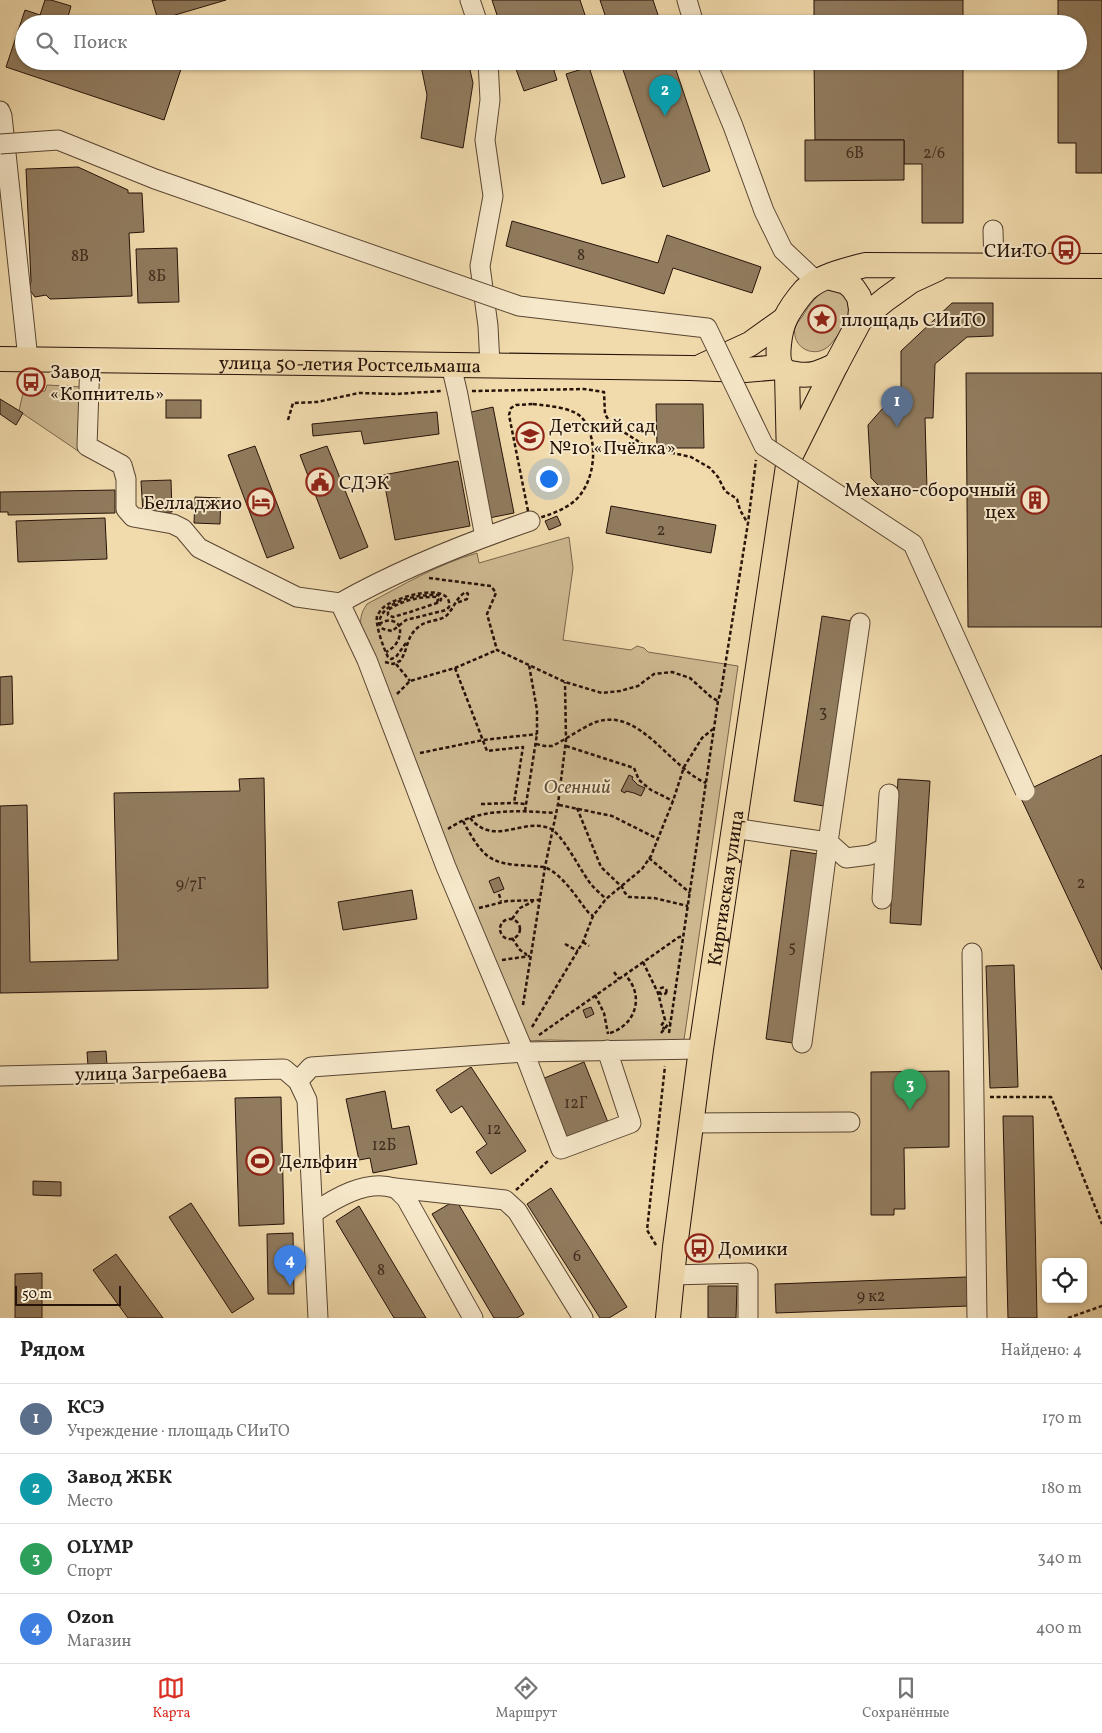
<!DOCTYPE html>
<html lang="ru">
<head>
<meta charset="utf-8">
<style>
	:root { --surface:#fff; --page:#f2f2f2; --text:#222; --muted:#767676; --line:#e0e0e0; --accent:#d93025 }
	body { margin:0; font-family:Vollkorn,serif; background:var(--page); color:var(--text) }
	.controls { position:absolute; right:15px; bottom:15px; display:grid; overflow:hidden; border-radius:8px; box-shadow:0 1px 4px #0004 }
	.controls button { width:45px; height:45px; display:grid; place-items:center; padding:0; border:0; border-bottom:1px solid var(--line); background:var(--surface); color:var(--text); font:25px sans-serif }
	.scale { position:absolute; left:15px; bottom:12px; width:106px; box-sizing:border-box; padding-left:5px; border:2px solid #261309; border-top:0; font-size:14px; line-height:18px; white-space:nowrap; color:#261309; -webkit-text-stroke:4px #f6e8ca; paint-order:stroke }
	.you { position:absolute; left:548px; top:478px; width:18px; height:18px; margin:-12px; border:4px solid #fff; border-radius:50%; background:#1a73e8; box-shadow:0 0 0 8px #1a73e833 }
	.badge { display:grid; place-items:center; width:32px; height:32px; border-radius:50%; background:var(--accent); color:#fff; font-size:16px; font-weight:700 }
	.pin { position:absolute; translate:-50% -41px; filter:drop-shadow(0 1px 2px #0008) }
	.pin::after { content:''; position:absolute; top:26px; width:18px; height:15px; background:inherit; clip-path:polygon(0 0,100% 0,50% 100%) }
	.list { margin:0; padding:0; list-style:none }
	h2 { display:flex; justify-content:space-between; align-items:center; height:65px; margin:0; padding:0 20px; font-size:21px }
	h2 small { font-size:16px; font-weight:400; color:var(--muted) }
	.list li { display:grid; grid-template-columns:32px 1fr auto; gap:15px; align-items:center; box-sizing:border-box; height:70px; padding:0 20px; border-top:1px solid var(--line) }
	.list b { display:block; font-size:19px; white-space:nowrap }
	.list p { margin:0; font-size:16px; white-space:nowrap; color:var(--muted) }
	.list em { font-size:16px; font-style:normal; color:var(--muted) }
	.icon { flex:none; width:28px; height:28px; fill:none; stroke:currentColor; stroke-width:2; stroke-linecap:round; stroke-linejoin:round }
	.map { position:relative; flex:none; width:1102px; height:1318px; overflow:hidden }
	.search { position:absolute; background:var(--surface); box-shadow:0 1px 4px #0004; left:15px; right:15px; top:15px; height:55px; display:flex; align-items:center; gap:12px; box-sizing:border-box; padding:0 18px; border-radius:28px; color:var(--muted); font-size:19px }
	.sheet { height:345px; background:var(--surface) }
	nav { display:flex; justify-content:space-around; align-items:center; box-sizing:border-box; height:70px; border-top:1px solid var(--line); background:var(--surface); font-size:14px; color:var(--muted) }
	nav a { display:grid; justify-items:center; gap:2px }
	nav .on { color:var(--accent) }
	.map>svg:first-child { display:block }
</style>
</head>
<body>
<div class="map">
<svg width="1102" height="1318" viewBox="0 0 1102 1318">
	<rect width="100%" height="100%" fill="#f1dbad"/>
	<filter id="stains"><feTurbulence type="fractalNoise" baseFrequency=".004" numOctaves="4"/><feColorMatrix values="0 0 0 0 .2 0 0 0 0 .09 0 0 0 0 .02 0 0 0 .5 -.17"/></filter>
	<radialGradient id="worn" r=".72"><stop offset=".6" stop-color="#630" stop-opacity="0"/><stop offset="1" stop-color="#630" stop-opacity=".3"/></radialGradient>
	<g fill="#ceb991" stroke="#7a664d">
		<path d="M831,287L846,293L851,316C845,325 838,336 830,345C815,360 791,348 795,327C796,323 800,320 802,317C810,304 817,294 831,287Z"/>
		<path d="M47,385L83,387L81,453L19,411L23,393L45,391Z"/>
		<path d="M569,537L573,568L563,640L631,650L637,646L644,648L648,652L738,666L684,1040L671,1043L550,1040L527,1041L520,1030L361,632C360,620 360,614 367,604C403,585 438,564 477,553L479,563Z"/>
	</g>
	<g fill="#907b5e" stroke="#261309">
		<path d="M45,0H51L71,6L66,24H24V61H177L183,63L164,120L6,67L25,10L40,15Z"/>
		<path d="M152,0H226L158,20Z"/>
		<path d="M492,0H580L588,24H500Z"/>
		<path d="M600,0H653L661,24H608Z"/>
		<rect x="814" y="0" width="149" height="24"/>
		<path d="M1058,0H1102V173H1076V143H1058V61H1078V24H1058Z"/>
		<path d="M420,61H468L473,83L463,148L421,138L427,95Z"/>
		<path d="M513,61H551L557,80L524,91Z"/>
		<path d="M620,61H673L710,171L663,187Z"/>
		<path d="M814,61H963V223H922V164H904V140H815Z"/>
		<path d="M589,67L625,177L602,184L566,74Z"/>
		<path d="M805,140H904V180L805,181Z"/>
		<path d="M78,167L128,190V193H142L144,232L129,233L132,296L50,299L46,295L35,297L29,289L31,281L26,169Z"/>
		<path d="M512,221L658,263L667,235L761,267L752,293L673,268L664,294L506,246Z"/>
		<path d="M177,248L179,302L138,303L136,249Z"/>
		<path d="M952,303H993V336L967,337L935,364L933,418H925L927,490L886,493L871,478L868,425L883,408L901,407V351Z"/>
		<path d="M966,373H1102V627H968Z"/>
		<path d="M0,399L23,413L16,425L0,414Z"/>
		<rect x="166" y="400" width="35" height="18"/>
		<path d="M656,404H703L704,448H657Z"/>
		<path d="M493,407L514,513L489,518L467,413Z"/>
		<path d="M437,412L439,434L364,444L361,431L313,436L312,424Z"/>
		<path d="M255,446L294,548L267,558L228,455Z"/>
		<path d="M327,446L368,547L340,559L300,455Z"/>
		<path d="M458,461L470,526L395,540L383,475Z"/>
		<path d="M171,480L172,512L143,514L141,481Z"/>
		<path d="M115,490V513L8,515V512H0V492Z"/>
		<path d="M195,497L221,498L220,524L194,523Z"/>
		<path d="M611,506L716,525L711,553L606,533Z"/>
		<path d="M557,516L561,525L549,530L545,521Z"/>
		<path d="M105,518L107,559L18,562L16,521Z"/>
		<path d="M822,616L852,621L824,806L794,801Z"/>
		<path d="M12,676L13,724L0,725V677Z"/>
		<path d="M1102,755V970L1019,794Z"/>
		<path d="M629,775L633,777L632,779L638,785L645,788L641,796L634,793L626,791L625,793L621,791Z"/>
		<path d="M264,778L268,988L0,993V806L27,805L30,962L118,960L114,793L240,791L239,779Z"/>
		<path d="M898,779L930,781L921,925L890,923Z"/>
		<path d="M791,850L818,854L793,1043L766,1039Z"/>
		<path d="M499,877L504,889L494,893L489,881Z"/>
		<path d="M412,890L417,919L343,930L338,902Z"/>
		<path d="M1014,965L1018,1087L990,1088L986,966Z"/>
		<path d="M591,1007L594,1014L586,1018L583,1010Z"/>
		<path d="M106,1051L107,1065L88,1066L87,1052Z"/>
		<path d="M584,1062L609,1125L567,1142L542,1079Z"/>
		<path d="M471,1067L526,1151L491,1174L476,1152L487,1144L462,1106L451,1113L436,1090Z"/>
		<path d="M949,1071V1147L904,1148L905,1209H894V1215H871V1072Z"/>
		<path d="M385,1091L392,1129L409,1126L417,1164L373,1173L370,1158L359,1160L346,1099Z"/>
		<path d="M281,1097L284,1224L239,1226L235,1098Z"/>
		<path d="M1003,1116H1033L1037,1318H1008Z"/>
		<path d="M33,1181L61,1182V1196L33,1195Z"/>
		<path d="M551,1188L627,1307L609,1318H600L527,1204Z"/>
		<path d="M456,1200L524,1314L517,1318H494L432,1214Z"/>
		<path d="M191,1203L254,1299L232,1313L169,1217Z"/>
		<path d="M359,1206L426,1318H394L336,1221Z"/>
		<path d="M293,1233L294,1294H268L267,1234Z"/>
		<path d="M116,1254L163,1318H128L93,1270Z"/>
		<path d="M42,1273V1318H15V1274Z"/>
		<path d="M967,1277L968,1306L776,1313L775,1284Z"/>
		<path d="M708,1286H737L736,1318H708Z"/>
	</g>
	<g fill="none" stroke-linecap="round" stroke-linejoin="round">
		<g stroke="#594532" stroke-width="21">
			<g id="minor">
				<path d="M470,0L478,24"/>
				<path d="M687,0L694,24"/>
				<path d="M488,61L490,100L485,140L493,196L480,266L488,326L490,365"/>
				<path d="M706,61L733,126L764,211L783,250L817,282"/>
				<path d="M0,111L2,116L28,359"/>
				<path d="M993,230L994,266"/>
				<path d="M90,360L87,446L122,465L126,479V509L133,517L173,524L183,529L199,548L297,597L340,603L367,660L446,867L524,1052L311,1067L298,1081"/>
				<path d="M451,365L458,395L485,537"/>
				<path d="M340,603C400,569 466,543 530,521"/>
				<path d="M733,828L828,842L846,858L870,855L885,848"/>
				<path d="M882,899L889,794"/>
				<path d="M972,953L977,1318"/>
				<path d="M802,1043L828,842L860,623"/>
				<path d="M607,1050L631,1123L561,1149L524,1052C583,1051 642,1050 701,1049"/>
				<path d="M0,1076L284,1069L298,1081L307,1100L318,1318"/>
				<path d="M691,1123L850,1122"/>
				<path d="M395,1188L505,1200L517,1211L583,1318"/>
				<path d="M313,1213C334,1199 366,1179 394,1188C398,1189 402,1195 406,1198L473,1318"/>
				<path d="M672,1275L748,1273V1318"/>
			</g>
		</g>
		<g stroke="#261309" stroke-width="26">
			<g id="major">
				<path d="M860,320L886,299L911,281L937,269"/>
				<path id="s1" d="M0,359L690,368L745,370L781,367"/>
				<path d="M836,365C822,372 811,377 796,374C790,373 785,373 782,368C775,358 780,330 785,319C790,309 798,298 805,290C820,276 846,270 865,265L1102,266"/>
				<path d="M702,366L750,344L785,319"/>
				<path d="M791,455L836,365L860,320L861,309L859,297L853,288L846,282L827,277"/>
				<path id="s2" d="M668,1318L675,1247L701,1049L789,459L787,373"/>
			</g>
		</g>
		<g stroke="#261309" stroke-width="2.5" stroke-dasharray="4 2.5" stroke-linecap="butt">
			<path d="M472,391L584,389L604,392L605,414L611,424L655,452L673,453L691,457L710,468L718,477L725,491L737,499L740,510L747,522"/>
			<path d="M533,404C547,406 574,407 583,419C600,442 595,486 572,503C560,512 545,516 530,521L509,415L511,408L516,405Z"/>
			<path d="M288,420L293,403L317,402L359,393L396,394L441,391"/>
			<path d="M429,578L491,586L496,593L487,614L497,650L565,682L602,693L620,691L638,686L654,674L672,672L690,678L711,697L718,701"/>
			<path d="M379,624C387,619 395,619 400,627C401,639 396,647 386,652"/>
			<path d="M406,643L396,657L391,659L388,657C384,649 375,625 377,616C379,613 381,609 384,607C395,597 453,580 449,607L446,610L406,620L392,631L383,629L379,623C382,600 419,594 438,595L441,597V600L437,603L410,612L393,617L388,615V610C401,601 420,596 436,597L438,599L437,603"/>
			<path d="M385,662L393,664L400,661C409,649 405,636 421,625C429,620 439,621 446,616C454,609 456,597 466,592L468,594L467,599L454,604"/>
			<path d="M396,664L410,681"/>
			<path d="M455,668L487,751L523,747L514,803L526,804"/>
			<path d="M397,694L410,681L455,668L497,650"/>
			<path d="M536,744L545,746H552C567,739 581,728 596,722C640,707 670,768 706,783"/>
			<path d="M566,746L634,768L639,780L651,790L673,801"/>
			<path d="M420,753L483,740L537,734"/>
			<path d="M481,804L514,803"/>
			<path d="M559,805L612,816L658,839"/>
			<path d="M577,808L601,867L622,887L625,893L629,897L654,898L688,906"/>
			<path d="M525,811L537,734V710L529,665"/>
			<path d="M470,818C494,847 521,818 549,828C562,833 579,868 588,880C593,888 600,893 606,899"/>
			<path d="M463,821C488,868 495,863 545,867C564,876 576,897 588,912L593,916"/>
			<path d="M448,829C454,825 461,821 469,818C496,809 527,811 555,813"/>
			<path d="M649,858L690,893"/>
			<path d="M499,894L501,901"/>
			<path d="M479,908L507,901L540,900"/>
			<path d="M512,919L520,908L532,902L533,900"/>
			<circle cx="510" cy="929" r="10"/>
			<path d="M512,938L520,950L526,954V957"/>
			<path d="M583,942L589,946"/>
			<path d="M565,944L578,951"/>
			<path d="M502,960L530,956"/>
			<path d="M643,962L658,993L665,1020L661,1026L665,1029"/>
			<path d="M614,972L619,979"/>
			<circle cx="663" cy="991" r="3.5"/>
			<path d="M595,995L604,1013L608,1034"/>
			<path d="M523,1005L545,867L558,804L566,740L565,682"/>
			<path d="M532,1027L583,942L593,916L606,899L642,869L651,856L673,801L684,767L702,738L713,729"/>
			<path d="M610,1033C636,1025 645,995 625,975"/>
			<path d="M661,1033L670,1022"/>
			<path d="M669,1033L718,701L721,691L748,523L756,460"/>
			<path d="M539,1035L679,937H683"/>
			<path d="M990,1097H1051L1102,1224"/>
			<path d="M516,1190L549,1160"/>
			<path d="M656,1245L647,1230L665,1066"/>
			<path d="M1068,1318L1102,1306"/>
		</g>
		<use href="#minor" stroke="#f6e8ca" stroke-width="19"/>
		<use href="#major" stroke="#f1dbad" stroke-width="24"/>
		<g stroke="#594532" stroke-width="21" stroke-linecap="butt">
			<path id="minor-bridge" d="M0,144L58,140L155,179L519,306L707,328L764,446L913,544L1025,791"/>
		</g>
		<use href="#minor-bridge" stroke="#f6e8ca" stroke-width="19"/>
	</g>
	<defs>
		<g id="bus-ring" transform="scale(1.4375)"><circle r="9.5" fill="#f6e8ca" stroke="#8f2418" stroke-width="1.5"/><path d="M-5-6H5V4H4V6H2V4H-2V6H-4V4H-5ZM-3.5-4V0h7V-4ZM-3.5 1.2v1.5H-2V1.2ZM2 1.2v1.5H3.5V1.2Z" fill="#8f2418"/></g>
		<g id="sight-ring" transform="scale(1.4375)"><circle r="9.5" fill="#f6e8ca" stroke="#8f2418" stroke-width="1.5"/><path d="M0-6L1.8-2.2L6-1.7L2.9 1.2L3.7 5.4L0 3.3L-3.7 5.4L-2.9 1.2L-6-1.7L-1.8-2.2Z" fill="#8f2418"/></g>
		<g id="school-ring" transform="scale(1.4375)"><circle r="9.5" fill="#f6e8ca" stroke="#8f2418" stroke-width="1.5"/><path d="M0-5L7-2L0 1L-7-2ZM-4 1L0 2.5L4 1V4Q0 6-4 4Z" fill="#8f2418"/></g>
		<g id="civic-ring" transform="scale(1.4375)"><circle r="9.5" fill="#f6e8ca" stroke="#8f2418" stroke-width="1.5"/><path d="M-.6-6.5H3V-4.5H.6V-3L4-1V1h2V6H-6V1h2V-1L-.6-3ZM-1.2 2.5V6h2.4V2.5Z" fill="#8f2418"/></g>
		<g id="building-ring" transform="scale(1.4375)"><circle r="9.5" fill="#f6e8ca" stroke="#8f2418" stroke-width="1.5"/><path d="M-4-6H4V6H1V3H-1V6H-4ZM-2.5-4.3h1.7v1.8h-1.7ZM.8-4.3h1.7v1.8H.8ZM-2.5-1h1.7V.8h-1.7ZM.8-1h1.7V.8H.8Z" fill="#8f2418"/></g>
		<g id="hotel-ring" transform="scale(1.4375)"><circle r="9.5" fill="#f6e8ca" stroke="#8f2418" stroke-width="1.5"/><path d="M-6-4.5h1.5V1H6V5H4.5V3h-9V5H-6ZM-4 0a1.8 1.8 0 1 1 3.6 0ZM.5 0V-2.5h3Q6-2.5 6 0Z" fill="#8f2418"/></g>
		<g id="stadium-ring" transform="scale(1.4375)"><circle r="9.5" fill="#f6e8ca" stroke="#8f2418" stroke-width="1.5"/><path d="M0-5a6.5 5 0 1 0 0 10a6.5 5 0 1 0 0-10ZM-3.5-1.8h7v3.6h-7Z" fill="#8f2418"/></g>
	</defs>
	<g fill-rule="evenodd">
		<use href="#bus-ring" x="1066" y="250"/>
		<use href="#sight-ring" x="822" y="319"/>
		<use href="#bus-ring" x="31" y="382"/>
		<use href="#school-ring" x="530" y="436"/>
		<use href="#civic-ring" x="320" y="482"/>
		<use href="#building-ring" x="1035" y="500"/>
		<use href="#hotel-ring" x="261" y="502"/>
		<use href="#stadium-ring" x="260" y="1161"/>
		<use href="#bus-ring" x="699" y="1248"/>
	</g>
	<g text-anchor="middle" stroke-width="4" stroke-linejoin="round" paint-order="stroke">
		<g font-size="16" fill="#402d1e">
			<text x="855" y="158">6В</text>
			<text x="934" y="158">2/6</text>
			<text x="581" y="260">8</text>
			<text x="80" y="261">8В</text>
			<text x="157" y="281">8Б</text>
			<text x="661" y="535">2</text>
			<text x="823" y="717">3</text>
			<text x="1081" y="888">2</text>
			<text x="191" y="889">9/7Г</text>
			<text x="792" y="952">5</text>
			<text x="576" y="1108">12Г</text>
			<text x="494" y="1134">12</text>
			<text x="384" y="1150">12Б</text>
			<text x="577" y="1261">6</text>
			<text x="381" y="1275">8</text>
			<text x="871" y="1301">9 к2</text>
		</g>
		<g font-size="19" fill="#261309" stroke="#f6e8ca" text-anchor="start">
			<text x="1047" y="257" text-anchor="end">СИиТО</text>
			<text x="841" y="326">площадь СИиТО</text>
			<text x="50" y="378">Завод<tspan x="50" dy="22">«Копнитель»</tspan></text>
			<text x="549" y="432">Детский сад<tspan x="549" dy="22">№10 «Пчёлка»</tspan></text>
			<text x="339" y="489">СДЭК</text>
			<text x="1016" y="496" text-anchor="end">Механо-сборочный<tspan x="1016" dy="22">цех</tspan></text>
			<text x="242" y="509" text-anchor="end">Белладжио</text>
			<text x="279" y="1168">Дельфин</text>
			<text x="718" y="1255">Домики</text>
		</g>
		<g font-size="19" fill="#261309" stroke="#f6e8ca">
			<text dy="7" stroke="none"><textPath href="#s1" startOffset="350">улица 50-летия Ростсельмаша</textPath></text>
			<text dy="7" stroke="none"><textPath href="#s2" startOffset="434">Киргизская улица</textPath></text>
			<text transform="translate(151 1072) rotate(-1)" y="7">улица Загребаева</text>
		</g>
		<g font-size="19" font-style="italic" fill="#614d39" stroke="#f6e8ca">
			<text x="577" y="793">Осенний</text>
		</g>
	</g>
	<rect width="100%" height="100%" filter="url(#stains)"/>
	<rect width="100%" height="100%" fill="url(#worn)"/>
</svg>
<div class="controls">
<button><svg class="icon" aria-label="locate" viewBox="0 0 24 24"><circle cx="12" cy="12" r="6"/><path d="M12 2v4M12 18v4M2 12h4M18 12h4"/></svg></button>
</div>
<div class="scale">50 m</div>
<div class="you"></div>
<div class="pin badge" style="left:897px;top:427px;background:#5c6f8a">1</div>
<div class="pin badge" style="left:665px;top:116px;background:#0f9aa8">2</div>
<div class="pin badge" style="left:910px;top:1110px;background:#2e9e5b">3</div>
<div class="pin badge" style="left:290px;top:1286px;background:#3f7fe0">4</div>
<div class="search"><svg class="icon" aria-label="search" viewBox="0 0 24 24"><circle cx="10" cy="10" r="6"/><path d="M15 15l6 6"/></svg>Поиск</div>
</div>
<section class="sheet">
<h2>Рядом<small>Найдено: 4</small></h2>
<ul class="list">
<li><span class="badge" style="background:#5c6f8a">1</span><div><b>КСЭ</b><p>Учреждение · площадь СИиТО</p></div><em>170 m</em></li>
<li><span class="badge" style="background:#0f9aa8">2</span><div><b>Завод ЖБК</b><p>Место</p></div><em>180 m</em></li>
<li><span class="badge" style="background:#2e9e5b">3</span><div><b>OLYMP</b><p>Спорт</p></div><em>340 m</em></li>
<li><span class="badge" style="background:#3f7fe0">4</span><div><b>Ozon</b><p>Магазин</p></div><em>400 m</em></li>
</ul>
</section>
<nav>
<a class="on"><svg class="icon" aria-label="map" viewBox="0 0 24 24"><path d="M3 6l6-2 6 2 6-2v14l-6 2-6-2-6 2zM9 4v14M15 6v14"/></svg>Карта</a>
<a><svg class="icon" aria-label="directions" viewBox="0 0 24 24"><path d="M12 3l9 9-9 9-9-9zM9 14v-3h6M13 9l2 2-2 2"/></svg>Маршрут</a>
<a><svg class="icon" aria-label="saved" viewBox="0 0 24 24"><path d="M7 4h10v16l-5-4-5 4z"/></svg>Сохранённые</a>
</nav>
</body>
</html>
